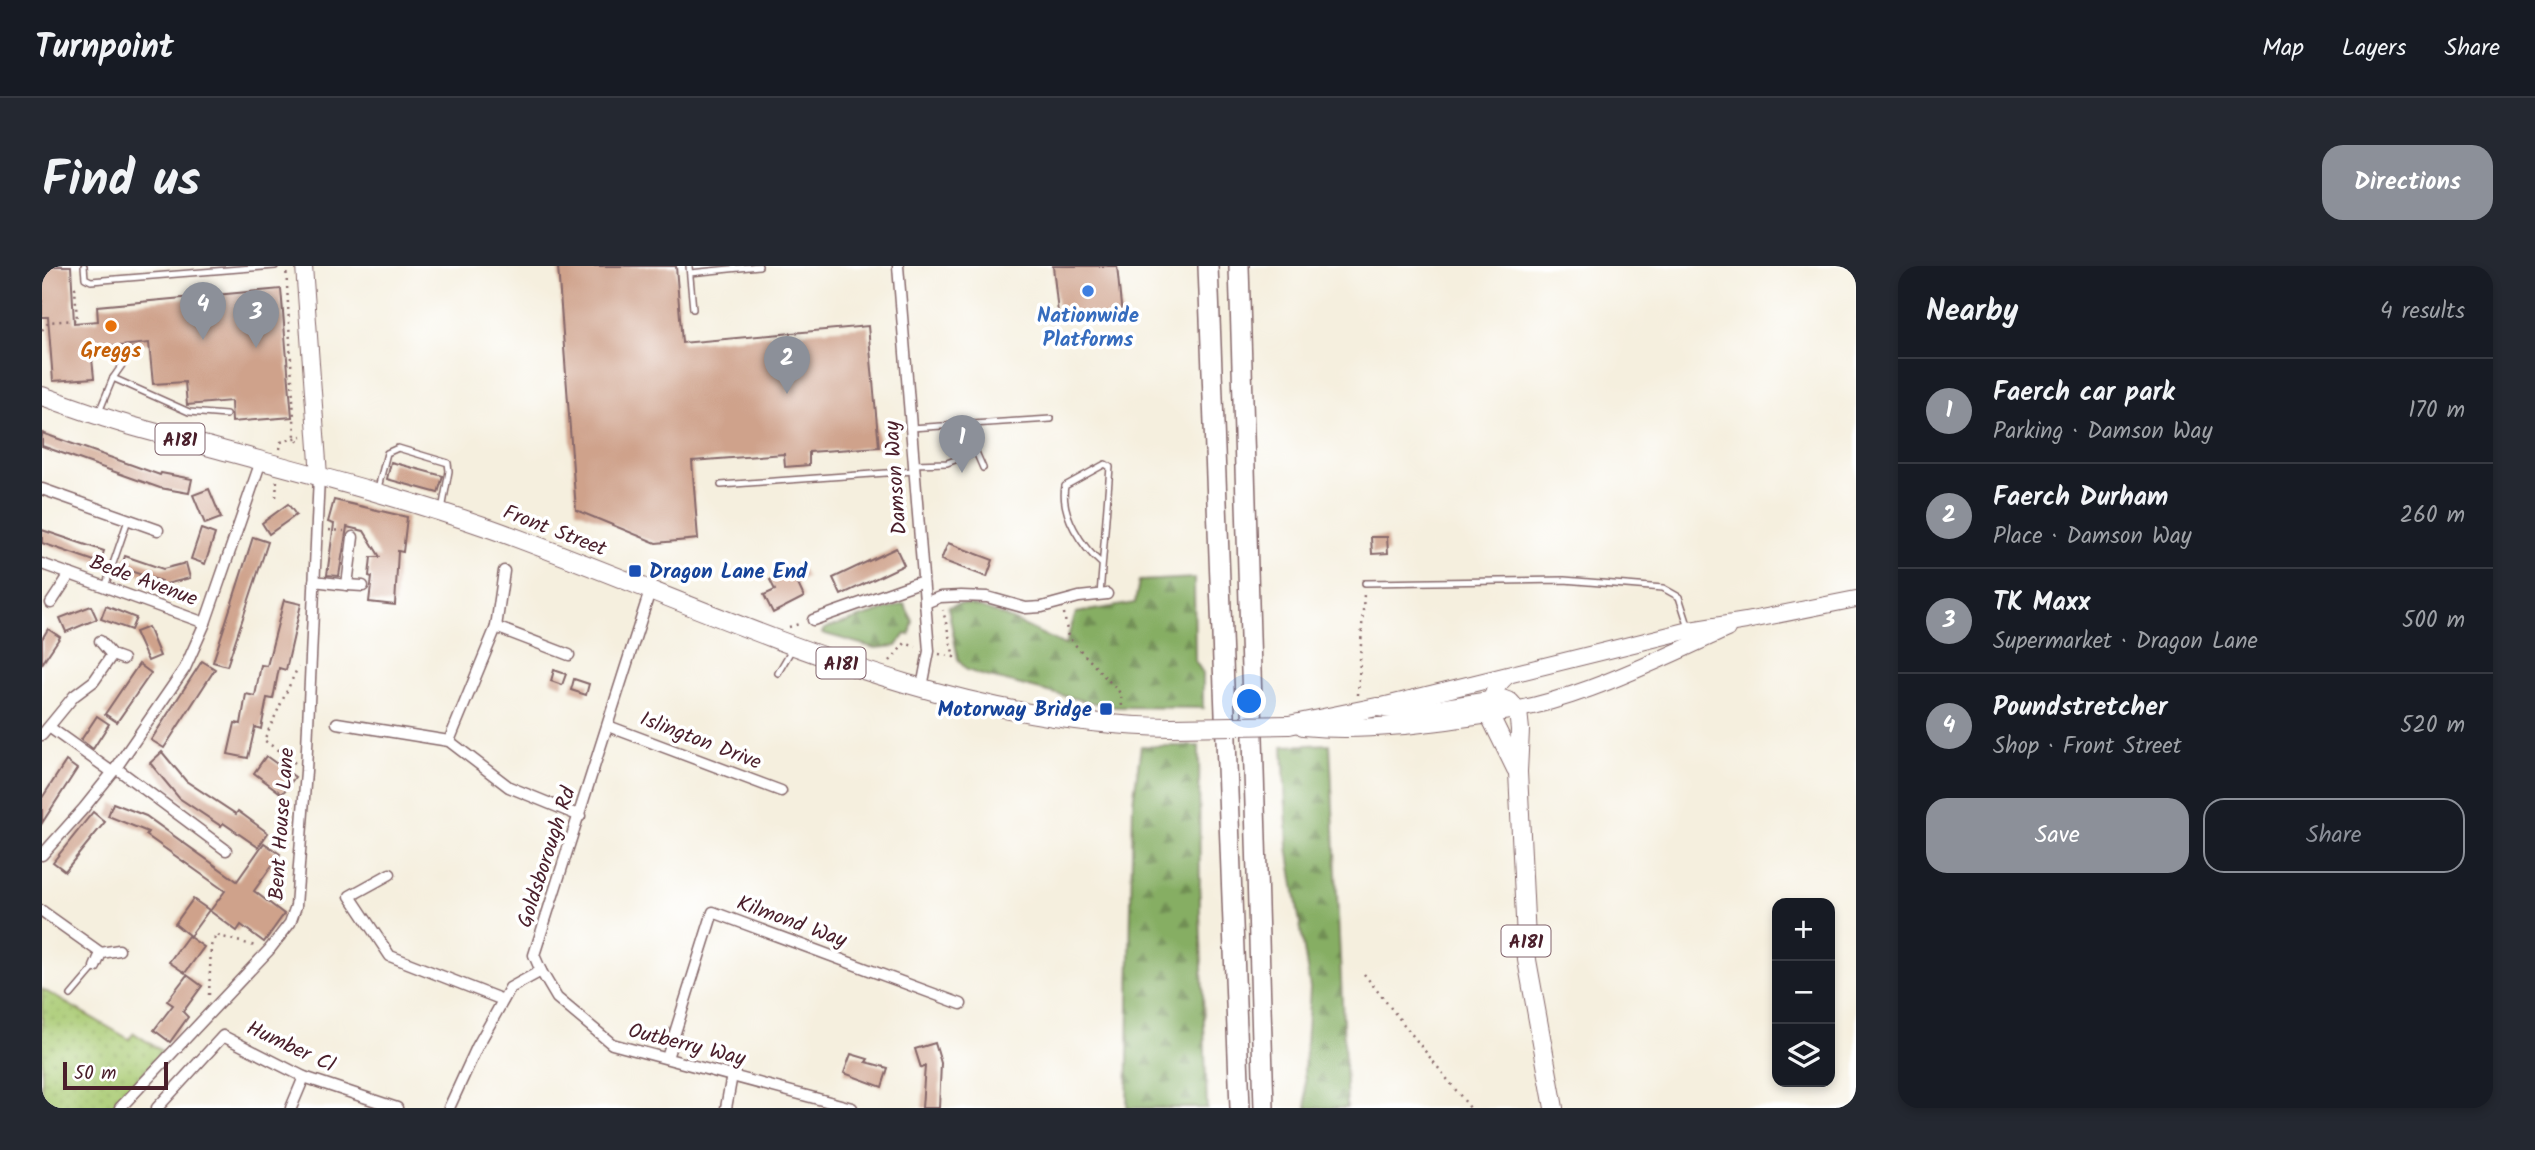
<!DOCTYPE html>
<html lang="en">
<head>
<meta charset="utf-8">
<style>
	:root { --surface:#171b24; --page:#242831; --text:#f1f3f6; --muted:#9ea1a6; --line:#363941; --accent:#8c9099 }
	body { margin:0; font-family:Kalam,sans-serif; background:var(--page); color:var(--text) }
	.controls { position:absolute; right:21px; bottom:21px; display:grid; overflow:hidden; border-radius:14px; box-shadow:0 4px 10px #0003 }
	.controls button { width:63px; height:63px; display:grid; place-items:center; padding:0; border:0; border-bottom:2px solid var(--line); background:var(--surface); color:var(--text); font:35px sans-serif }
	.scale { position:absolute; left:21px; bottom:18px; width:105px; box-sizing:border-box; padding-left:7px; border:4px solid #4a1f2b; border-top:0; font-size:19px; line-height:24px; white-space:nowrap; color:#4a1f2b; -webkit-text-stroke:5px #fff; paint-order:stroke }
	.you { position:absolute; left:1208px; top:436px; width:24px; height:24px; margin:-18px; border:5px solid #fff; border-radius:50%; background:#1a73e8; box-shadow:0 0 0 10px #1a73e833 }
	.badge { display:grid; place-items:center; width:46px; height:46px; border-radius:50%; background:var(--accent); color:#fff; font-size:23px; font-weight:700 }
	.pin { position:absolute; translate:-50% -58px; filter:drop-shadow(0 2px 4px #0008) }
	.pin::after { content:''; position:absolute; top:37px; width:24px; height:21px; background:inherit; clip-path:polygon(0 0,100% 0,50% 100%) }
	.list { margin:0; padding:0; list-style:none }
	h2 { display:flex; justify-content:space-between; align-items:center; height:91px; margin:0; padding:0 28px; font-size:30px }
	h2 small { font-size:23px; font-weight:400; color:var(--muted) }
	.list li { display:grid; grid-template-columns:46px 1fr auto; gap:21px; align-items:center; box-sizing:border-box; height:105px; padding:0 28px; border-top:2px solid var(--line) }
	.list b { display:block; font-size:26px; white-space:nowrap }
	.list p { margin:0; font-size:23px; white-space:nowrap; color:var(--muted) }
	.list em { font-size:23px; font-style:normal; color:var(--muted) }
	.actions { display:flex; gap:14px; padding:21px 28px }
	.actions a { flex:1; padding:16px 0; border:2px solid var(--accent); border-radius:21px; text-align:center; font-size:24px; color:var(--accent) }
	.actions .main { background:var(--accent); color:#fff }
	.icon { flex:none; width:38px; height:38px; fill:none; stroke:currentColor; stroke-width:2; stroke-linecap:round; stroke-linejoin:round }
	.map { position:relative; flex:none; width:1814px; height:842px; overflow:hidden; border-radius:21px }
	header { display:flex; align-items:center; gap:42px; box-sizing:border-box; height:98px; padding:0 35px; background:var(--surface); border-bottom:2px solid var(--line) }
	header strong { font-size:33px }
	nav { display:flex; gap:38px; margin-inline-start:auto; font-size:24px }
	.intro { display:flex; align-items:center; justify-content:space-between; box-sizing:border-box; height:168px; padding:0 42px }
	h1 { margin:0; font-size:49px }
	.button { padding:18px 32px; border-radius:21px; background:var(--accent); color:#fff; font-size:24px; font-weight:700 }
	main { display:flex; gap:42px; padding:0 42px }
	aside { flex:1; background:var(--surface); border-radius:21px; box-shadow:0 4px 10px #0003 }
	.map>svg:first-child { display:block }
</style>
</head>
<body>
<header>
<strong>Turnpoint</strong>
<nav><a>Map</a><a>Layers</a><a>Share</a></nav>
</header>
<div class="intro"><h1>Find us</h1><a class="button">Directions</a></div>
<main>
<div class="map">
<svg width="1814" height="842" viewBox="0 0 1814 842">
	<defs>
		<pattern id="grass-dots" width="8" height="8" patternUnits="userSpaceOnUse" patternTransform="scale(1.75)"><rect width="8" height="8" fill="#a9ca72"/><path d="M2 2h.1M6 6h.1" fill="none" stroke="#93ad63" stroke-width="1.8" stroke-linecap="round"/></pattern>
		<pattern id="forest-firs" width="22" height="20" patternUnits="userSpaceOnUse" patternTransform="scale(1.75)"><rect width="22" height="20" fill="#86ae64"/><path d="M5 1l3.5 6h-7zM16 11l3.5 6h-7z" fill="#708d53"/></pattern>
	</defs>
	<rect width="100%" height="100%" fill="#fff"/>
	<filter id="ink" filterUnits="userSpaceOnUse"><feTurbulence type="fractalNoise" baseFrequency=".0143" numOctaves="2"/><feDisplacementMap in="SourceGraphic" scale="14" xChannelSelector="R" yChannelSelector="G"/><feConvolveMatrix kernelMatrix="1 2 1 2 8 2 1 2 1" color-interpolation-filters="sRGB"/></filter>
	<filter id="wash" filterUnits="userSpaceOnUse"><feTurbulence type="fractalNoise" baseFrequency=".00686" numOctaves="4" result="noise"/><feDisplacementMap in="SourceGraphic" scale="28" xChannelSelector="R" yChannelSelector="G"/><feGaussianBlur stdDeviation="1.57" result="paint"/><feColorMatrix in="noise" values="0 0 0 0 0 0 0 0 0 0 0 0 0 0 0 0 0 1.4 0 .05"/><feComposite in="paint" operator="in"/></filter>
	<g filter="url(#wash)">
		<rect width="100%" height="100%" fill="#f5efde"/>
		<path fill="url(#grass-dots)" stroke="#7a744e" stroke-width="2" d="M0,723L87,773L92,767L121,786L69,842H0Z"/>
		<g fill="url(#forest-firs)" stroke="#686648" stroke-width="2">
			<path d="M1152,312L1153,395L1161,407V442L1073,441L1038,434L936,408L925,404L916,393L906,341C910,340 913,338 917,338C941,336 1000,369 1023,379L1034,347L1093,337L1097,315Z"/>
			<path d="M862,338L871,355L868,369L863,368L855,380L833,382L780,367L782,363Z"/>
			<path d="M1288,478L1305,842H1265L1262,805L1268,722L1246,581L1241,480Z"/>
			<path d="M1099,480H1157L1158,645L1165,842H1085L1091,536Z"/>
		</g>
		<g id="blocks">
			<g fill="#cfa28b">
				<path d="M0,0H29L32,57L56,55L55,40L239,23L250,151L190,156L189,135L145,139L143,116L111,118L107,77L49,83L52,112L11,115L6,51H0Z"/>
				<path d="M516,0H634L640,77L826,60L837,181L767,186V199L743,201L742,188L650,195L656,273L614,277L534,244Z"/>
				<path d="M1011,0H1075L1080,50L1017,56Z"/>
				<path d="M0,167L118,209L119,207L150,213L147,227L118,222L0,180Z"/>
				<path d="M349,196L401,210L396,227L345,213Z"/>
				<path d="M167,223L179,252L163,258L151,229Z"/>
				<path d="M292,234L365,251L361,286L356,285L353,339L327,336L330,311L327,310L329,291H338L322,265L305,261L297,310L285,309L292,258L286,256Z"/>
				<path d="M246,238L254,249L227,268L220,257Z"/>
				<path d="M159,263L173,268L163,298L149,293Z"/>
				<path d="M0,264L62,285L58,297L0,277Z"/>
				<path d="M211,271L226,276L185,400L171,396Z"/>
				<path d="M1329,271H1345L1346,287L1330,288Z"/>
				<path d="M906,277L951,294L945,311L899,294Z"/>
				<path d="M854,282L862,299L799,329L791,312Z"/>
				<path d="M83,290L121,303L144,297L148,312L120,319L119,315L79,302Z"/>
				<path d="M759,300L765,312L755,316L762,331L731,347L722,329L733,324L728,314Z"/>
				<path d="M242,334L259,338L244,404L237,402L231,433L225,432L219,463L213,461L206,492L186,488L193,457L199,458L204,428L213,430L219,399L225,400Z"/>
				<path d="M49,340L55,353L24,366L18,352Z"/>
				<path d="M64,340L94,352L89,364L59,353Z"/>
				<path d="M106,361L118,390L106,395L93,366Z"/>
				<path d="M6,363L18,371L0,398V373Z"/>
				<path d="M160,395L173,403L122,482L109,474Z"/>
				<path d="M97,398L109,407L75,456L63,448Z"/>
				<path d="M512,404L524,408L520,419L509,415Z"/>
				<path d="M532,413L547,418L544,429L529,424Z"/>
				<path d="M55,450L67,458L51,483L39,474Z"/>
				<path d="M120,486L144,515L194,548L196,545L226,567L216,581L181,557L179,560L137,532L108,497Z"/>
				<path d="M224,490L253,511L240,528L212,507Z"/>
				<path d="M24,495L35,503L0,557V532Z"/>
				<path d="M71,537L104,550L195,615L222,577L238,588L212,625L242,648L222,676L199,659L195,665L168,645L183,625L104,569L106,566L66,550Z"/>
				<path d="M51,546L63,556L23,605L11,596Z"/>
				<path d="M151,633L167,644L148,670L133,658Z"/>
				<path d="M146,670L162,681L143,707L127,696Z"/>
				<path d="M145,709L160,720L141,746L146,751L128,776L112,764L131,739L125,735Z"/>
				<path d="M893,777L899,797L897,842H880L883,800L879,802L873,783Z"/>
				<path d="M809,788L826,793L824,796L846,802L840,821L802,807Z"/>
			</g>
		</g>
	</g>
	<g filter="url(#ink)">
		<use href="#blocks" fill-opacity="0" stroke="#86686a" stroke-width="2"/>
		<g fill="none" stroke-linecap="round" stroke-linejoin="round">
			<g stroke="#86686a" stroke-width="8">
				<g id="lane">
					<path d="M42,0L43,12L49,15L233,0"/>
					<path d="M647,0L651,43"/>
					<path d="M648,7L717,0"/>
					<path d="M71,112L147,146L184,149"/>
					<path d="M57,146L71,112L90,85"/>
					<path d="M869,162L1009,153"/>
					<path d="M872,198L905,197L934,186L941,202"/>
					<path d="M679,219L872,205"/>
					<path d="M336,222L345,187L356,182L406,197L407,205L400,244"/>
					<path d="M1323,317L1522,314L1621,322L1637,331L1647,362"/>
					<path d="M63,321L86,254"/>
					<path d="M1058,329L1068,201L1063,198L1023,220C1018,248 1040,281 1060,298"/>
					<path d="M736,407L750,383"/>
					<path d="M29,729L52,702"/>
				</g>
			</g>
			<g stroke="#86686a" stroke-width="13">
				<g id="street">
					<path d="M856,0L887,385L880,421"/>
					<path d="M0,223L116,264"/>
					<path d="M0,298L163,357"/>
					<path d="M272,315L305,319L311,271"/>
					<path d="M305,319L321,320"/>
					<path d="M9,337L28,308"/>
					<path d="M883,337L898,331L919,330L945,331L984,342L1000,341L1037,331L1065,328"/>
					<path d="M771,354L881,315"/>
					<path d="M454,361L462,305"/>
					<path d="M58,375L70,389L81,393"/>
					<path d="M295,457L407,475L467,521L538,550"/>
					<path d="M566,460L739,525"/>
					<path d="M7,461L70,506"/>
					<path d="M0,469L32,430L52,415L70,389"/>
					<path d="M407,475L454,361L527,389"/>
					<path d="M74,502L184,584"/>
					<path d="M0,589L42,542L74,502L143,402L163,357L219,195"/>
					<path d="M348,608L308,630L348,690L461,734"/>
					<path d="M0,645L59,687L53,701"/>
					<path d="M59,687L77,684"/>
					<path d="M499,705L515,732L570,778L810,842"/>
					<path d="M625,792L671,646L919,738"/>
					<path d="M78,842L227,684L248,657L254,640L264,505L277,210"/>
					<path d="M115,842L181,770L262,811L355,842"/>
					<path d="M249,842L262,811"/>
					<path d="M407,842L435,781L468,722L499,705L492,689L608,325"/>
					<path d="M684,842L690,809"/>
				</g>
			</g>
			<g stroke="#86686a" stroke-width="18">
				<g id="secondary">
					<path d="M262,0L277,210"/>
					<path d="M1465,410C1452,422 1448,430 1447,448C1531,438 1608,397 1685,363"/>
					<path d="M1340,440L1648,364L1704,355L1814,333"/>
				</g>
			</g>
			<g stroke="#86686a" stroke-width="20">
				<g id="primary">
					<path d="M0,130C23,138 45,146 67,153C99,164 132,171 165,180C260,206 357,230 450,263C671,342 889,459 1130,461"/>
					<path d="M1247,459L1335,441L1378,446L1460,433L1468,436L1476,445L1478,464L1476,506L1485,694L1512,842"/>
					<path d="M1261,460C1323,466 1385,457 1447,448L1474,503"/>
				</g>
			</g>
			<g stroke="#86686a" stroke-width="22">
				<g id="highway">
					<path d="M1166,0L1198,842"/>
					<path d="M1197,0L1222,842"/>
				</g>
			</g>
			<g stroke="#86686a" stroke-width="2.5" stroke-dasharray="2 5" stroke-linecap="butt">
				<path d="M244,0L253,171L259,180"/>
				<path d="M0,64L7,56L35,54L33,22L36,21"/>
				<path d="M238,183L239,176L260,170"/>
				<path d="M234,231L235,214"/>
				<path d="M287,264L302,265"/>
				<path d="M1022,347L1026,371L1079,428L1080,441"/>
				<path d="M747,361L760,357"/>
				<path d="M897,388L912,391L901,344"/>
				<path d="M848,395L863,377L874,381"/>
				<path d="M1316,429L1322,328"/>
				<path d="M253,497L222,474L256,401"/>
				<path d="M1322,708L1428,842"/>
				<path d="M167,729L169,680L174,669L213,680"/>
			</g>
			<use href="#lane" stroke="#fff" stroke-width="5"/>
			<use href="#street" stroke="#fff" stroke-width="10"/>
			<use href="#secondary" stroke="#fff" stroke-width="16"/>
			<use href="#primary" stroke="#fff" stroke-width="18"/>
			<use href="#highway" stroke="#fff" stroke-width="19"/>
			<g stroke="#86686a" stroke-width="20" stroke-linecap="butt">
				<path id="primary-bridge" d="M1130,461L1247,459"/>
			</g>
			<use href="#primary-bridge" stroke="#fff" stroke-width="18"/>
		</g>
	</g>
	<circle fill="#3f7fe0" stroke="#fff" stroke-width="2.5" cx="1046" cy="25" r="7"/>
	<circle fill="#e8710a" stroke="#fff" stroke-width="2.5" cx="69" cy="60" r="7"/>
	<g fill="#1a4fb4" stroke="#fff" stroke-width="2.5">
		<rect x="586" y="298" width="14" height="14" rx="3.5"/>
		<rect x="1057" y="436" width="14" height="14" rx="3.5"/>
	</g>
	<g text-anchor="middle" stroke-width="7" stroke-linejoin="round" paint-order="stroke">
		<g fill="#fff" stroke="#80626b" stroke-width="2">
			<rect x="113.5" y="157.5" width="49" height="31" rx="5"/>
			<rect x="774.5" y="381.5" width="49" height="31" rx="5"/>
			<rect x="1459.5" y="659.5" width="49" height="31" rx="5"/>
		</g>
		<g font-size="19" font-weight="bold" fill="#4a1f2b">
			<text x="138" y="180">A181</text>
			<text x="799" y="404">A181</text>
			<text x="1484" y="682">A181</text>
		</g>
		<g font-size="21" font-weight="bold" fill="#366cbe" stroke="#fff">
			<text x="1046" y="56">Nationwide<tspan x="1046" dy="24">Platforms</tspan></text>
		</g>
		<g font-size="21" font-weight="bold" fill="#c56008" stroke="#fff">
			<text x="69" y="91">Greggs</text>
		</g>
		<g font-size="21" fill="#4a1f2b" stroke="#fff">
			<text transform="translate(853 212) rotate(-94)" y="7">Damson Way</text>
			<text transform="translate(513 264) rotate(21)" y="7">Front Street</text>
			<text transform="translate(102 314) rotate(20)" y="7">Bede Avenue</text>
			<text transform="translate(659 474) rotate(21)" y="7">Islington Drive</text>
			<text transform="translate(239 558) rotate(-86)" y="7">Bent House Lane</text>
			<text transform="translate(504 591) rotate(-72)" y="7">Goldsborough Rd</text>
			<text transform="translate(750 655) rotate(20)" y="7">Kilmond Way</text>
			<text transform="translate(645 778) rotate(14)" y="7">Outberry Way</text>
			<text transform="translate(249 780) rotate(25)" y="7">Humber Cl</text>
		</g>
		<g font-size="21" font-weight="bold" fill="#164399" stroke="#fff" text-anchor="start">
			<text x="607" y="312">Dragon Lane End</text>
			<text x="1050" y="450" text-anchor="end">Motorway Bridge</text>
		</g>
	</g>
</svg>
<div class="controls">
<button>+</button>
<button>−</button>
<button><svg class="icon" aria-label="layers" viewBox="0 0 24 24"><path d="M12 4l9 5-9 5-9-5zM3 14l9 5 9-5"/></svg></button>
</div>
<div class="scale">50 m</div>
<div class="you"></div>
<div class="pin badge" style="left:920px;top:207px">1</div>
<div class="pin badge" style="left:745px;top:128px">2</div>
<div class="pin badge" style="left:214px;top:82px">3</div>
<div class="pin badge" style="left:161px;top:74px">4</div>
</div>
<aside>
<h2>Nearby<small>4 results</small></h2>
<ul class="list">
<li><span class="badge">1</span><div><b>Faerch car park</b><p>Parking · Damson Way</p></div><em>170 m</em></li>
<li><span class="badge">2</span><div><b>Faerch Durham</b><p>Place · Damson Way</p></div><em>260 m</em></li>
<li><span class="badge">3</span><div><b>TK Maxx</b><p>Supermarket · Dragon Lane</p></div><em>500 m</em></li>
<li><span class="badge">4</span><div><b>Poundstretcher</b><p>Shop · Front Street</p></div><em>520 m</em></li>
</ul>
<div class="actions"><a class="main">Save</a><a>Share</a></div>
</aside>
</main>
</body>
</html>
